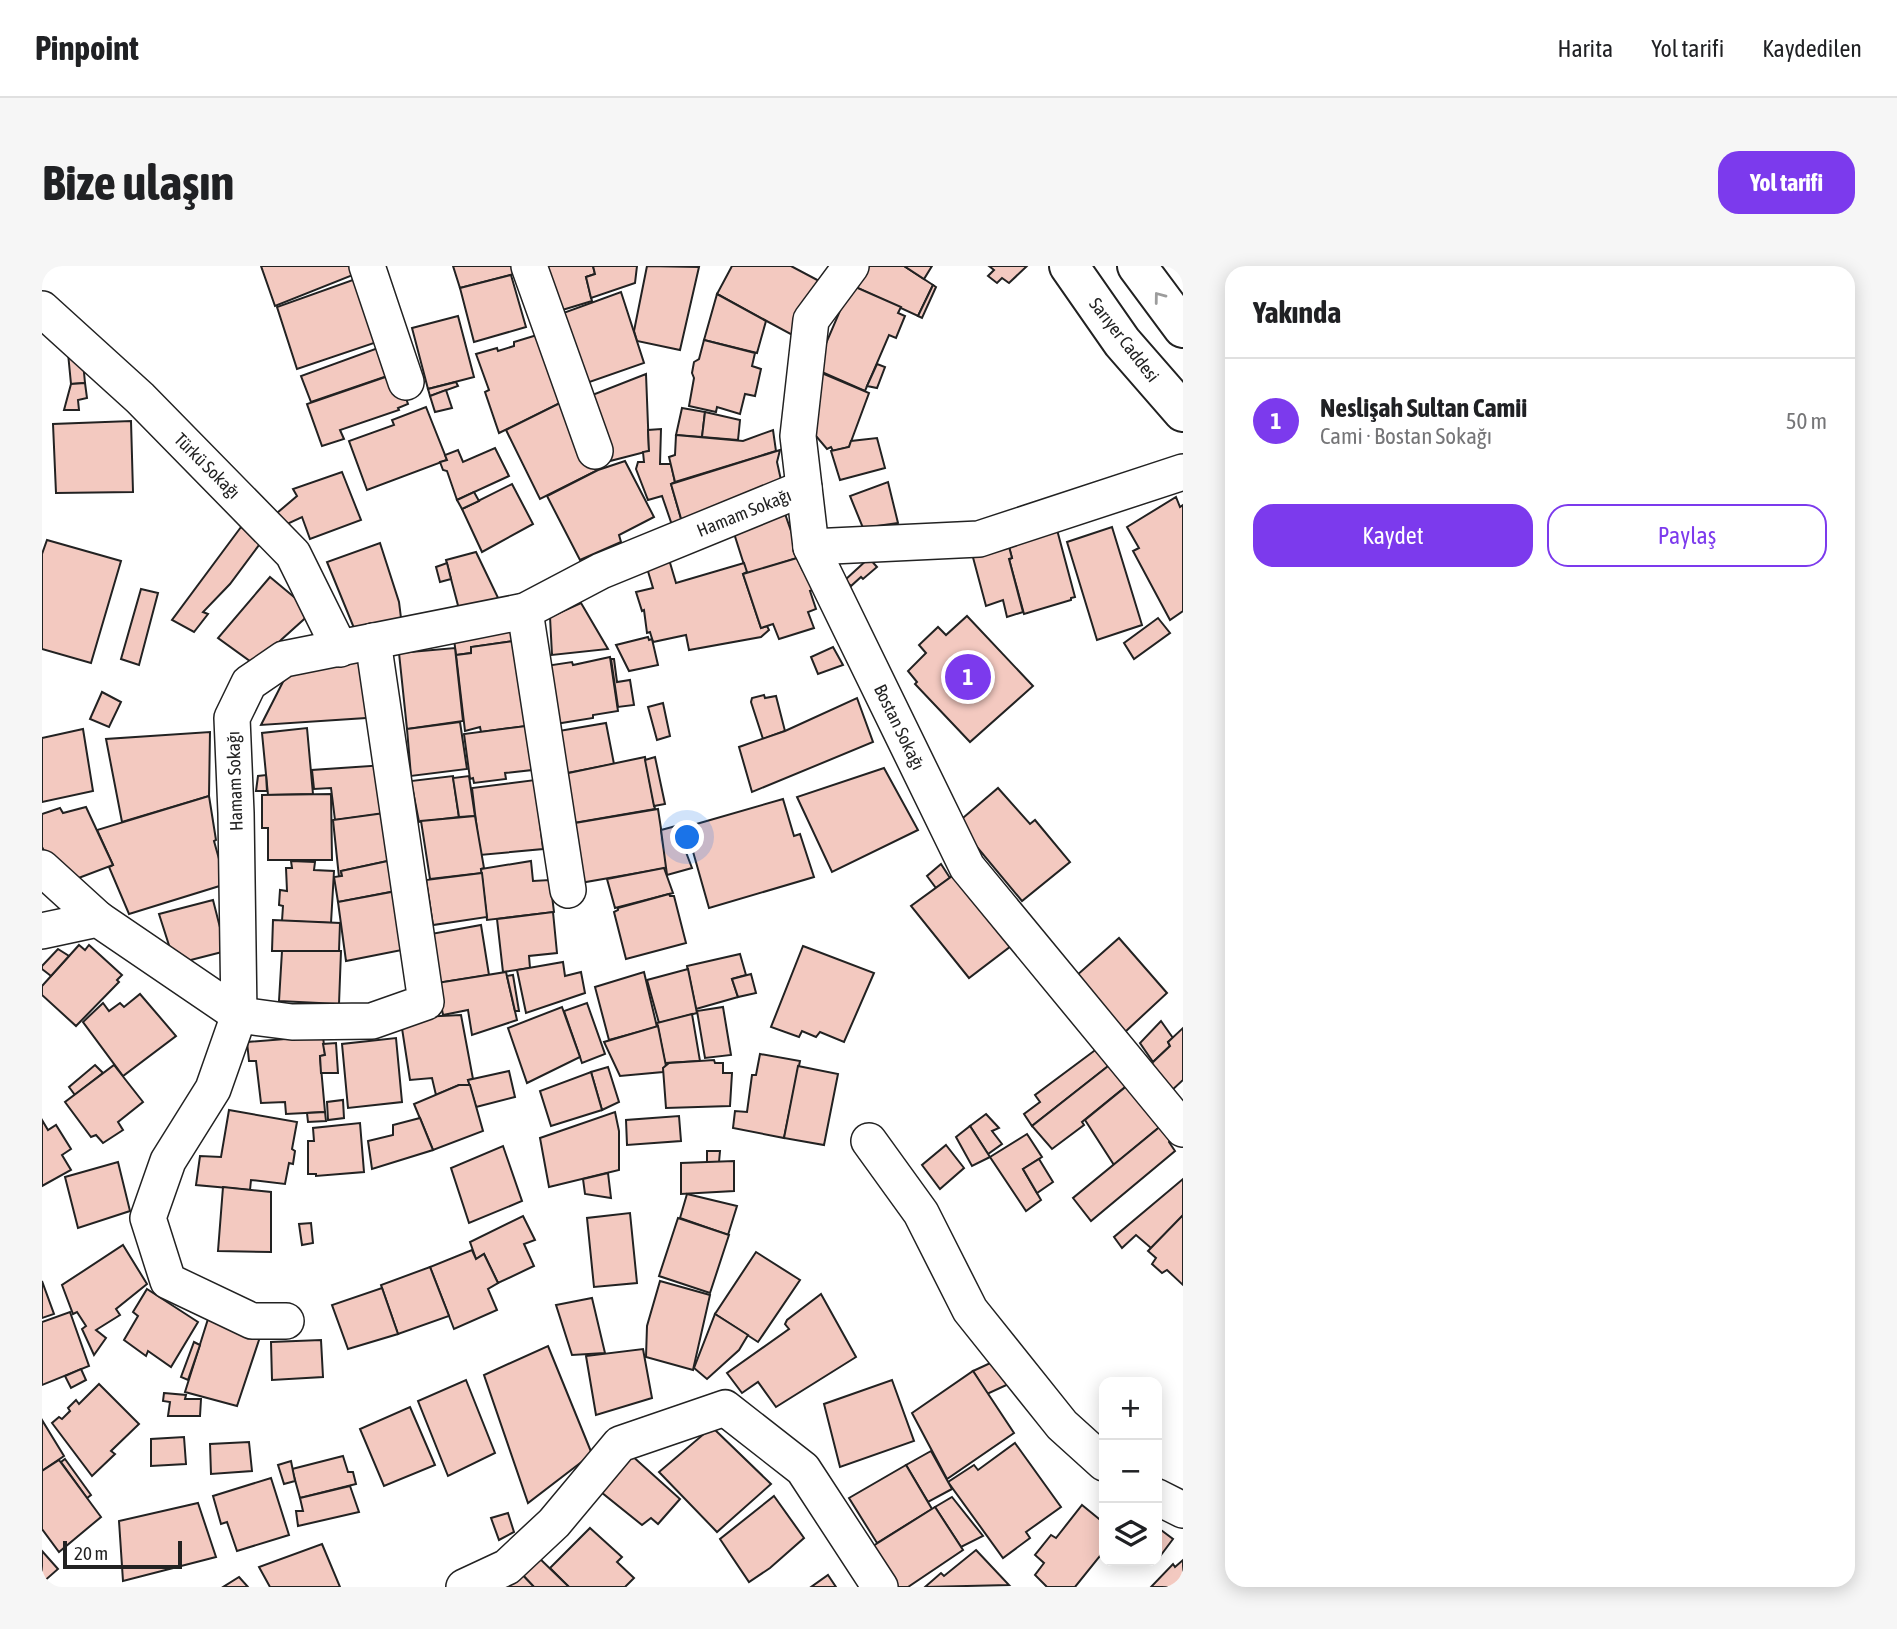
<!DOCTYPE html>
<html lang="tr">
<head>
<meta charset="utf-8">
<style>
	:root { --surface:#fff; --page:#f6f6f6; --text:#202124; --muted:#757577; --line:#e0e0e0; --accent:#7c3aed }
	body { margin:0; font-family:"Asap Condensed",sans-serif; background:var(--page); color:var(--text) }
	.controls { position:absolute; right:21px; bottom:21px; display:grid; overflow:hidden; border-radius:14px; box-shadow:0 4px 18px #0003 }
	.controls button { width:63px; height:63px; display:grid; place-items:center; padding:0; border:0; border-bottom:2px solid var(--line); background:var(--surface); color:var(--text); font:35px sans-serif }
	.scale { position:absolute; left:21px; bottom:18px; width:119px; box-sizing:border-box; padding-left:7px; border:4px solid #222; border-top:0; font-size:19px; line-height:24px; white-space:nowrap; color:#222; -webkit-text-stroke:5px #fff; paint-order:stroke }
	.you { position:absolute; left:646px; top:572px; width:24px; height:24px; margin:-18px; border:5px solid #fff; border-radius:50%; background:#1a73e8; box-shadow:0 0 0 10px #1a73e833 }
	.badge { display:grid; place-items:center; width:46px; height:46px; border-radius:50%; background:var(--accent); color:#fff; font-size:23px; font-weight:700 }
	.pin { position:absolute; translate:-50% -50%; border:4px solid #fff; box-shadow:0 2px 7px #0006 }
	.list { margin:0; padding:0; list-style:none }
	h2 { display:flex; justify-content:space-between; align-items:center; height:91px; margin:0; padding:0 28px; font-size:30px }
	h2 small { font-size:23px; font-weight:400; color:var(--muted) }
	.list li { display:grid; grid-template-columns:46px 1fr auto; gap:21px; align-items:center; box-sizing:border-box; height:126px; padding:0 28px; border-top:2px solid var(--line) }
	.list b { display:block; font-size:26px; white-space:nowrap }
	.list p { margin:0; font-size:23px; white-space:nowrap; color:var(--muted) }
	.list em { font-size:23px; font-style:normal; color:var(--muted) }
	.actions { display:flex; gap:14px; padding:21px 28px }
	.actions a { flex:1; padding:16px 0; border:2px solid var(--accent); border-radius:21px; text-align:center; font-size:24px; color:var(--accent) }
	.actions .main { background:var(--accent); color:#fff }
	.icon { flex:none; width:38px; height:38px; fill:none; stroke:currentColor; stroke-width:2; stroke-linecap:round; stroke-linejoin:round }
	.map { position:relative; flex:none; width:1141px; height:1321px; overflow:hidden; border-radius:21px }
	header { display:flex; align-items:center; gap:42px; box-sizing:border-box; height:98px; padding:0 35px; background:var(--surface); border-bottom:2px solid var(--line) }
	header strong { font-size:33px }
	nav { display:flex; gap:38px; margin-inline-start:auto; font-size:24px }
	.intro { display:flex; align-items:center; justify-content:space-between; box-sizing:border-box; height:168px; padding:0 42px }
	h1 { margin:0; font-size:49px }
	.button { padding:18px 32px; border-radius:21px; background:var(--accent); color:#fff; font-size:24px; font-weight:700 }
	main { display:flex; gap:42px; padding:0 42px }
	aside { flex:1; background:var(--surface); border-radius:21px; box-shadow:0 4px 18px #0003 }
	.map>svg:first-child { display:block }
</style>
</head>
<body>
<header>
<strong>Pinpoint</strong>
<nav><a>Harita</a><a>Yol tarifi</a><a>Kaydedilen</a></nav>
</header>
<div class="intro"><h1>Bize ulaşın</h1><a class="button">Yol tarifi</a></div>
<main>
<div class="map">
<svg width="1141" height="1321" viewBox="0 0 1141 1321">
	<rect width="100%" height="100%" fill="#fff"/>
	<g fill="#f3c9c0" stroke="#222" stroke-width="2">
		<path d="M219,0H320L321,5L233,40Z"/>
		<path d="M411,0H473L476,7L418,22Z"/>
		<path d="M502,0H551L553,8L544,11L550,35L517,45Z"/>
		<path d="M551,0H595L593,17L549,32L544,11L553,8Z"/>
		<path d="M605,0L657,1L638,84L595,75L592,65Z"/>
		<path d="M690,0H749L781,17L754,71L675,28Z"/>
		<path d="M821,0H862L891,19L876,50L811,20Z"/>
		<path d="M862,0H890L882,13Z"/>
		<path d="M947,0H985L967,17L960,12L955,17L946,10L952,4Z"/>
		<path d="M469,9L484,61L432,76L418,22Z"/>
		<path d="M322,10L344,73L255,103L235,41Z"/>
		<path d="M809,19L859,41L856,47L863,50L854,72L847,69L823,125L773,103Z"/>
		<path d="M891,19L894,21L880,52L876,50Z"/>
		<path d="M579,26L602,97L536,120L513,50Z"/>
		<path d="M675,28L724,55L715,87L662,74Z"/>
		<path d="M416,50L432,111L386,123L370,62Z"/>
		<path d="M495,69L520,136L457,167L443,126L447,124L434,88L455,82L456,85L472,80V76Z"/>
		<path d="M662,74L713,87L710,100L719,103L713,130L703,128L698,148L675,141L674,146L647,140L652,112L650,107L652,96L657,93Z"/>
		<path d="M347,78L357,106L269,136L259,110Z"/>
		<path d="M40,85L43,117L29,118L26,87Z"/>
		<path d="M835,98L843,101L835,122L825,120Z"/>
		<path d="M775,105L827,127L807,181L791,185L789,181L785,183L768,163Z"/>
		<path d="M355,107L366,138L356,142L357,144L298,164L302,173L280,180L265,138Z"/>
		<path d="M604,108L607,185L568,195L540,133Z"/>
		<path d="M414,116L416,120L388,130L386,123Z"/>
		<path d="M43,117L45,132L36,134L37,144H22L29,118Z"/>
		<path d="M404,124L410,142L393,146L388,130Z"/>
		<path d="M522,135L556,204L498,233L464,164Z"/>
		<path d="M384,141L405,194L325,224L307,175L352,159L350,154Z"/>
		<path d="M640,142L663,146L660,171L634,169Z"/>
		<path d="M663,146L698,154L696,174L660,171Z"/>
		<path d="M89,155L91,226L14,227L11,158Z"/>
		<path d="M619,163L618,198H629L633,216L629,218L640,256L630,259L620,230L606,234L594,203L596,196H602L601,186L607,185L606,164Z"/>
		<path d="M731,164L734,185L633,216L627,191L633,189L634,169L701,175Z"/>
		<path d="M835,172L843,202L798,214L789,185L807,181L809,175Z"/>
		<path d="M453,182L467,210L415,234L405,205L401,204L398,196L405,194L403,189L416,184L421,196Z"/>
		<path d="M738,184L735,196L739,214L640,256L629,218Z"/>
		<path d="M583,195L612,251L577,269L579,276L538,294L505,230L556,204Z"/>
		<path d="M300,206L319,254L268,273L260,251L243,259L235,247L255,230L251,223Z"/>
		<path d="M846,216L856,257L821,262L808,230Z"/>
		<path d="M470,218L491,258L440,286L420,243Z"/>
		<path d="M432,226L437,235L420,243L415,234Z"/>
		<path d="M1134,231L1138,241L1141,239V345L1128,354L1091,285L1097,282L1085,261Z"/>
		<path d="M741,242L758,291L705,308L690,261Z"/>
		<path d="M1014,260L1033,331L1029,332V334L982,348L967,293L970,292L965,273Z"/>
		<path d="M199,261L220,275L188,318L161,346L166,348L152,366L130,354Z"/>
		<path d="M1070,261L1100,359L1055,374L1025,276Z"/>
		<path d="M965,273L970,292L967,293L981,346L965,351L961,334L944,340L929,284Z"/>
		<path d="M5,274L79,295L49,397L0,383V288Z"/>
		<path d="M338,277L357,336L359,352L314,367L285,296Z"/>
		<path d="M434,286L459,338L418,347L404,294Z"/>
		<path d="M626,290L634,317L702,297L705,306L701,308L719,362L725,360L727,364L719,371L647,384L644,369L611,376L608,366L605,367L602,344L600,345L594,326L611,322L605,302Z"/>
		<path d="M755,292L761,305L770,303L777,322L768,325L774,343L766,346L772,362L737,373L731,358L719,362L701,308Z"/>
		<path d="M827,292L835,301L821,313L819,311L809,320L803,314Z"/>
		<path d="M405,297L409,313L398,316L394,301Z"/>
		<path d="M228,311L270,346L239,374L216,401L176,372Z"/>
		<path d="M99,323L116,327L97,399L79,393Z"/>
		<path d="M539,337L566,383L510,389L508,351Z"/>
		<path d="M925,350L991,420L928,476L873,418L875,416L866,405L884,387L877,379L896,361L904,369Z"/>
		<path d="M1116,352L1128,367L1092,393L1082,377Z"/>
		<path d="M472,360V375L429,381V387L414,389L412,373Z"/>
		<path d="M606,371L607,374L610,373L616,399L587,405L574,379Z"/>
		<path d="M472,375L484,460L439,466L438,461L423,465L414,389L429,387V381Z"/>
		<path d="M791,381L801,399L776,408L769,391Z"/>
		<path d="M413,382L421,455L365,463L357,387Z"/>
		<path d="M568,391L576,445L551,449V452L507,459L497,401L530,396L531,399Z"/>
		<path d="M569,393H572L575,416L588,414L592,439L576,441Z"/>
		<path d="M333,394L339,451L219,459L247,404Z"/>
		<path d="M60,426L79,436L67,461L48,453Z"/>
		<path d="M722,429L723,432L734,430L743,465L721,473L709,436L710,432Z"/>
		<path d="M815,432L831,476L710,526L697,481L743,465Z"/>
		<path d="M621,437L628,470L615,474L606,441Z"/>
		<path d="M418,456L425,503L369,510L365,463Z"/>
		<path d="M564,457L572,498L520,508L511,466Z"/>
		<path d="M484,460L490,504L463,507L464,513L432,517L431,512L428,513L422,468Z"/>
		<path d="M265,462L271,528L226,529L220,467Z"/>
		<path d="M41,463L51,525L0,536V472Z"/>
		<path d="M168,466L167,530L80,556L64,473Z"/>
		<path d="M603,491L613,543L526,558L517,509Z"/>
		<path d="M613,491L623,538L612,540L603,494Z"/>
		<path d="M343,499L347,547L293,554L289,522L272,523L270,504Z"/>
		<path d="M842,502L876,564L790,606L755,531Z"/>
		<path d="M224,509L225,525H214L216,510Z"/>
		<path d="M411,510L417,551L377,556L369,515Z"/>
		<path d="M427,510L433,550L417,551L411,512Z"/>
		<path d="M493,514L501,583L438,589L430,522Z"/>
		<path d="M956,522L988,558L993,554L1028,596L980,635L915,557Z"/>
		<path d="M289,528L290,594H226V562H220V529Z"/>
		<path d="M167,530L174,574L172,575L184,618L87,648L67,601L71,599L55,564Z"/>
		<path d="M741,533L752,570L758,568L772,611L667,642L644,561Z"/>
		<path d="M44,541L71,599L26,616L8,596L0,581V548L18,542L21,547Z"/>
		<path d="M616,543L625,602L538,617L527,558Z"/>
		<path d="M350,546L355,593L299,605L300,610L297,611L291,554Z"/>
		<path d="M433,550L442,602L439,603L440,607L388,613L379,555Z"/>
		<path d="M634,560L650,602L625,609L619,564Z"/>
		<path d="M355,593L359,624L296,636L292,611L300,610L299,605Z"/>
		<path d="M249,595L273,596L272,604L292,605L289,657L240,655L241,640L237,639L238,624L245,625L244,602H250Z"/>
		<path d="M489,595L491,615L508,614L512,646L445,654L439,603Z"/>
		<path d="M899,598L908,612L894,622L885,610Z"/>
		<path d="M622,602L631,627L573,642L565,613Z"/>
		<path d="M440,607L445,651L391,659L384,614Z"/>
		<path d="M913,608L969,680L927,712L869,640Z"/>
		<path d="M360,624L370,682L304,695L296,636Z"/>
		<path d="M627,628L628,630H632L644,677L584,693L572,646L576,644V642Z"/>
		<path d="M171,634L184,685L133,698L117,648Z"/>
		<path d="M511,646L515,687L487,690L488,702L461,706L455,653Z"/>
		<path d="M231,654L298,657L297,685H230Z"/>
		<path d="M439,659L447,709L395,717L389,668Z"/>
		<path d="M1077,672L1125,727L1083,766L1034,710Z"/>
		<path d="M37,679L43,684L47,679L80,709L75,714L77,716L34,760L0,729V720Z"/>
		<path d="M761,680L832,707L802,776L778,766L774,771L760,765L757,771L729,761Z"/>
		<path d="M16,683L27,690L9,710L0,703V700Z"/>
		<path d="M240,685H299L297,738L237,735Z"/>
		<path d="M698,688L704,709L690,713L696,731L654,743L645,700Z"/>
		<path d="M521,696L523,710L539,706L543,727L484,747L475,704Z"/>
		<path d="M646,703L655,747L617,757L605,714Z"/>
		<path d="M464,706L475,754L430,769L426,744L401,749L395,717Z"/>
		<path d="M602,706L615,761L567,774L553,721Z"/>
		<path d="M709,708L714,727L696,731L690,713Z"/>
		<path d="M471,709L477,745H473L465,710Z"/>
		<path d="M98,728L134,770L81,810L41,756L61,737L67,745L78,737L82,741Z"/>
		<path d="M545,737L563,788L540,797L522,745Z"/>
		<path d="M520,741L538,791L485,817L466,762Z"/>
		<path d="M681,741L689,789L663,792L655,745Z"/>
		<path d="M650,748L658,795L623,797L615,757Z"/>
		<path d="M419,749L431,813L426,814L428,819H417L394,829L390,812L368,814L359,756L378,751Z"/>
		<path d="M1119,755L1131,772L1126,776L1128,780L1111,796L1098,777Z"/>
		<path d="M616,760L624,800L621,806L578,810L562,776Z"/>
		<path d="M1141,762V814L1127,827L1110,797L1128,780L1126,776Z"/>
		<path d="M281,770L283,789L278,790L283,846L244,848L243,836L219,837L214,795H207L205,776Z"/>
		<path d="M354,772L360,836L306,842L300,778Z"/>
		<path d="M294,777L296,807H279L278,790L283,789L281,778Z"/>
		<path d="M1056,782L1070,797L990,860L982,848L998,836L993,829Z"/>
		<path d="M718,788L758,795L742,872L691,862L693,845L705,846L710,809H714Z"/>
		<path d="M672,794L673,797H681V807H690L688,840L624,842L621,802L627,797Z"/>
		<path d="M1070,797L1088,817L1040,856L1042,859L1010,883L990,860Z"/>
		<path d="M53,799L61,807L33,829L27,821Z"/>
		<path d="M72,799L101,836L76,856L81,864L61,877L54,869L49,871L23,836Z"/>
		<path d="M756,800L796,808L782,879L742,872Z"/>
		<path d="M566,801L577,836L560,844L549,806Z"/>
		<path d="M467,805L473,831L434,841L426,814Z"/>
		<path d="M549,806L560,844L509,860L498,825Z"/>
		<path d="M1092,814L1120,859L1072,899L1043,854Z"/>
		<path d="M417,819H428L441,865L391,884L372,838Z"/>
		<path d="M301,834L302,852L286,854L285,836Z"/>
		<path d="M187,844L255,856L250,883L253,885L251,898L247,897L243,918L209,914L208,924L154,919L158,890L179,891Z"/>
		<path d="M283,846L284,855L266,856L265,847Z"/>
		<path d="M573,846L577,865V904L507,921L498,872Z"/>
		<path d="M944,848L957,862L950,865L960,878L946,888L928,860Z"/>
		<path d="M637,850L639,875L585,879L584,854Z"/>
		<path d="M378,852L391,884L330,903L326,875L351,869V859Z"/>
		<path d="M0,854L6,864L14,859L29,883L20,889L29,904L0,920Z"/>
		<path d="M318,857L322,906L274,910V908H266V875H272L271,862Z"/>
		<path d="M1120,859L1130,871L1127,876L1133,885L1049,955L1031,932Z"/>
		<path d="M928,860L948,891L930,900L914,871Z"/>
		<path d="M985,868L1000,891L981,903L999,934L984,945L948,891Z"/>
		<path d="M904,879L922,902L898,923L880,899Z"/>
		<path d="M461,880L480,935L427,957L409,902Z"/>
		<path d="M665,885H678L677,896L665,897Z"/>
		<path d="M997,893L1011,916L995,927L981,903Z"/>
		<path d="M692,895V925L639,928V897Z"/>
		<path d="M76,896L88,945L36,962L23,911Z"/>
		<path d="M566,907L569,932L543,928L541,913Z"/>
		<path d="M1141,913V950L1109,982L1094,969L1080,982L1072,971Z"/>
		<path d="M181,921L229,926V986L176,985Z"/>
		<path d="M645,928L695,940L686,969L638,952Z"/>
		<path d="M588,947L595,1017L552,1021L545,952Z"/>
		<path d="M1141,949V1019L1125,1004L1120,1007L1110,998L1114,992L1106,985Z"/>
		<path d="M481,950L493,974L482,978L492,1000L456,1017L442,988L434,993L428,976Z"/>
		<path d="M636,952L687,969L668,1027L617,1010Z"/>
		<path d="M269,957L271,977L260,979L257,958Z"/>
		<path d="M81,979L105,1018L74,1043L78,1049L54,1064L64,1072L52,1089L40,1063L44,1060L35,1046L31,1048L20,1019Z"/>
		<path d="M430,984L434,993L442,988L456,1017L446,1023L455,1044L412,1063L388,1001Z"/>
		<path d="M714,986L758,1014L716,1076L673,1048Z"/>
		<path d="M388,1001L407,1050L356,1068L339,1019Z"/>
		<path d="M0,1015L12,1048L0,1052Z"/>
		<path d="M618,1015L668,1029L651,1104L604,1091L605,1060Z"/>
		<path d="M340,1022L356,1068L306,1083L290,1039Z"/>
		<path d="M105,1023L156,1056L129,1101L106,1085L104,1090L82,1074L96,1050L91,1046Z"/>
		<path d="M779,1028L814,1091L734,1141L716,1116L700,1127L685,1107L747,1063L743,1058L745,1054Z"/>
		<path d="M550,1032L563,1087L530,1089L514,1039Z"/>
		<path d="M28,1046L47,1100L0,1119V1056Z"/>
		<path d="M673,1048L706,1069L697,1084L665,1113L652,1102Z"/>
		<path d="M166,1053L219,1068L195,1140L143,1126Z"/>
		<path d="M279,1074L281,1111L230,1114L229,1076Z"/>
		<path d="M152,1076L158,1079L146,1114L139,1111Z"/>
		<path d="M506,1080L550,1188L486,1237L442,1109Z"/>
		<path d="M601,1083L610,1132L554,1149L544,1090Z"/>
		<path d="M957,1093L971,1116L945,1128L931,1105Z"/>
		<path d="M39,1103L44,1114L29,1122L23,1110Z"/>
		<path d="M931,1105L972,1167L905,1213L870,1147Z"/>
		<path d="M424,1114L453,1187L406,1210L376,1135Z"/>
		<path d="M850,1114L872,1175L798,1201L782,1138Z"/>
		<path d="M57,1118L97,1158L69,1185L73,1188L50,1210L10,1157L17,1151L20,1153L28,1145L26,1142L34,1134L37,1138Z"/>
		<path d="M122,1127L144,1129L143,1133H159L158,1150H126L128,1136L121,1135Z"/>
		<path d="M368,1141L393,1199L342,1220L318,1163Z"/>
		<path d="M0,1154L22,1190L0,1205Z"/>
		<path d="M670,1161L729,1218L675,1266L617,1206Z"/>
		<path d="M142,1171L144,1198L109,1200V1173Z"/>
		<path d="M207,1176L210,1205L169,1208L168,1178Z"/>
		<path d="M973,1177L1019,1241L984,1266L988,1272L961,1292L906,1216L932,1199L936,1204Z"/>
		<path d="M889,1185L910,1223L886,1236L864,1199Z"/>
		<path d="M588,1188L638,1233L616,1258L609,1252L600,1259L559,1226Z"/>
		<path d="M301,1190L306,1206H311L314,1218L258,1232L250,1203Z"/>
		<path d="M23,1193L49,1229L45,1232L19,1196Z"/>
		<path d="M17,1194L59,1251L17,1286L0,1263V1205Z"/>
		<path d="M249,1195L253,1215L242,1218L236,1199Z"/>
		<path d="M864,1199L890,1243L835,1277L807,1232Z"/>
		<path d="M229,1212L247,1269L195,1285L185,1256L179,1258L171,1230Z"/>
		<path d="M308,1220L317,1246L256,1260L254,1245H261L258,1232Z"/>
		<path d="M732,1230L762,1272L728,1302L707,1316L678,1273Z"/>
		<path d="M910,1231L941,1270L919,1281L893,1241Z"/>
		<path d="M156,1237L174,1291L81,1315L77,1255Z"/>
		<path d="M1040,1239L1062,1257V1285L1033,1321H1005L993,1309L1002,1297L993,1289L1009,1269L1014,1272Z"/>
		<path d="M893,1241L921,1284L866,1321H853L831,1280Z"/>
		<path d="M466,1247L472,1266L457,1274L449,1252Z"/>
		<path d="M548,1262L580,1291L575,1296L592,1312L583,1321H527L508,1302Z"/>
		<path d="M1119,1264L1131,1273L1116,1293L1115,1269Z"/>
		<path d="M280,1278L298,1321H228L217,1301Z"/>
		<path d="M934,1284L967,1319L883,1321L899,1307L902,1310Z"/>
		<path d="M0,1285L16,1303L0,1317Z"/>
		<path d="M494,1289L527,1321H492L477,1305Z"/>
		<path d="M1141,1294V1321H1109L1131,1298L1133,1301Z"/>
		<path d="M474,1302L492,1321H440Z"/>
		<path d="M786,1309L794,1321H769Z"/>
		<path d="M197,1311L206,1321H181Z"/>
	</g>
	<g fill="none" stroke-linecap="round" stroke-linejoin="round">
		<g stroke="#222" stroke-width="38">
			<g id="minor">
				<path d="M325,0L364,116"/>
				<path d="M487,0L553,185"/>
				<path d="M809,0L769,54L756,170L769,281L925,601L1141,863"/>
				<path d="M0,43L98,132L251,288L298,383"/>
				<path d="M769,281L937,273L1141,206"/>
				<path d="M483,345L526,624"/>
				<path d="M0,602L56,653"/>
				<path d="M0,665L56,653L197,749L250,756L330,755L384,736L331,375"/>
				<path d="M827,875L879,947L928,1044L1020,1159L1062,1197"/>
				<path d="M244,1055H210L126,1015L106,952L126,895L171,823L197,749L194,547L190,452L207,417L242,393L483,345L559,305L762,222"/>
				<path d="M1115,1231L1141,1244"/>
				<path d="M422,1321L465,1301L512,1257L578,1178L683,1142L761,1203L838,1321"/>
			</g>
		</g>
		<g stroke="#222" stroke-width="42">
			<g id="primary">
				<path d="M1027,0L1080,76L1141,146"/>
				<path d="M1095,0L1141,62"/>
			</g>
		</g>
		<use href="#minor" stroke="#fff" stroke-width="35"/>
		<use href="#primary" stroke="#fff" stroke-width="38"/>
	</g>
	<defs><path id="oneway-chevron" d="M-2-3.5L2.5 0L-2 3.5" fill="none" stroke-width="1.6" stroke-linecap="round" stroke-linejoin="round" transform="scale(1.75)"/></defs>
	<use stroke="#9c9c9c" href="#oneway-chevron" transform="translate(1117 31) rotate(-127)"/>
	<g text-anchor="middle" stroke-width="5" stroke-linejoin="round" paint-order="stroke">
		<g font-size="18" fill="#222" stroke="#fff">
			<text transform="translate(1082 74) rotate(52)" y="6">Sarıyer Caddesi</text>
			<text transform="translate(165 200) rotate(45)" y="6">Türkü Sokağı</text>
			<text transform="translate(702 247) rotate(-22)" y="6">Hamam Sokağı</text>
			<text transform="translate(857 461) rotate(64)" y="6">Bostan Sokağı</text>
			<text transform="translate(193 515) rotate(-92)" y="6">Hamam Sokağı</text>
		</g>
	</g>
</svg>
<div class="controls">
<button>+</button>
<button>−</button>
<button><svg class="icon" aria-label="layers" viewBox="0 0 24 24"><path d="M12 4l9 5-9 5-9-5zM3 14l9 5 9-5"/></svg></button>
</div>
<div class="scale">20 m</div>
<div class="you"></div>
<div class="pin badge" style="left:926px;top:411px">1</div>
</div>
<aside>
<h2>Yakında<small></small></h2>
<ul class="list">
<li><span class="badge">1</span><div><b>Neslişah Sultan Camii</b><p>Cami · Bostan Sokağı</p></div><em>50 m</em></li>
</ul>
<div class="actions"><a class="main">Kaydet</a><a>Paylaş</a></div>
</aside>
</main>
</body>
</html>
